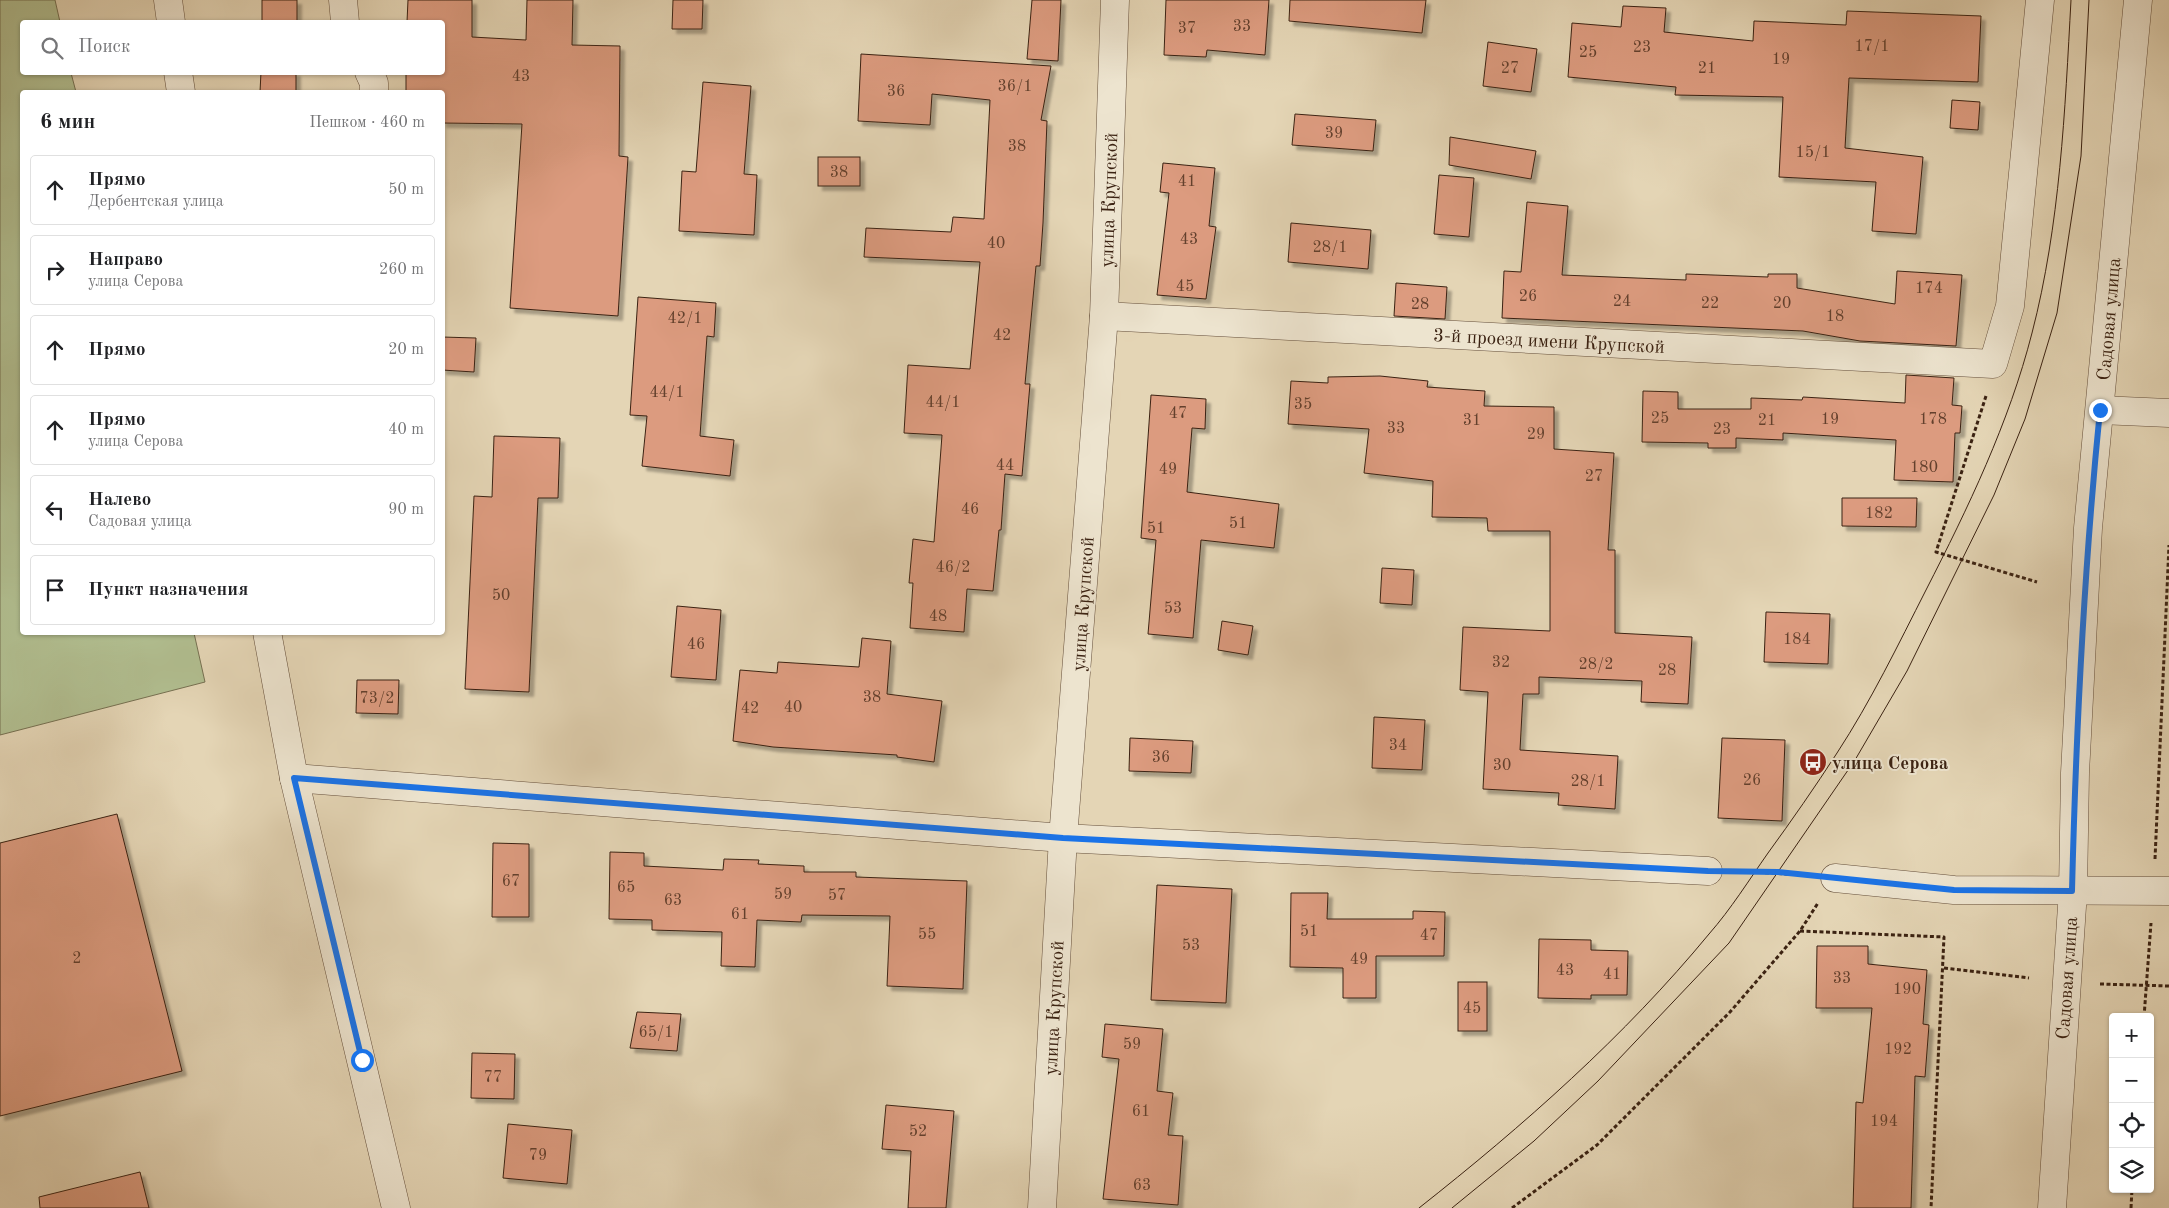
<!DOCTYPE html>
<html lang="ru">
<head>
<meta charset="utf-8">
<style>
	:root { --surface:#fff; --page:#f6f6f6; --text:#202124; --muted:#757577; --line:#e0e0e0 }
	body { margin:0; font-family:"Old Standard TT",serif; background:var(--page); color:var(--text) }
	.controls { position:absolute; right:15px; bottom:15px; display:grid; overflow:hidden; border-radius:5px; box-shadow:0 1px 4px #0004 }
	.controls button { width:45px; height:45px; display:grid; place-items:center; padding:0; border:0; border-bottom:1px solid var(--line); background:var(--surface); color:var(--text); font:25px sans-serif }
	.stop { position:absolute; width:15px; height:15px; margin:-11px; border:4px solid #1a73e8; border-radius:50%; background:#fff }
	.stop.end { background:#1a73e8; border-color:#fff; box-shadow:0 1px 5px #0008 }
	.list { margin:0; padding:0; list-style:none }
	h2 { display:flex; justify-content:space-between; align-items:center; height:65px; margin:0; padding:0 20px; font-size:21px }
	h2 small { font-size:16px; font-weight:400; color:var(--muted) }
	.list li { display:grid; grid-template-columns:32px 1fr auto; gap:15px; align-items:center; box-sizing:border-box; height:70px; margin:0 10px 10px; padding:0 10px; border:1px solid var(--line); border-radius:5px }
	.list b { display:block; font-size:19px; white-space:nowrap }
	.list p { margin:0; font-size:16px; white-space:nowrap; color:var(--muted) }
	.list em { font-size:16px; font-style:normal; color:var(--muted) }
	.icon { flex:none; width:28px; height:28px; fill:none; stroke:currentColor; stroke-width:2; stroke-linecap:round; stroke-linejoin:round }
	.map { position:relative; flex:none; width:2169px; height:1208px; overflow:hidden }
	.search { position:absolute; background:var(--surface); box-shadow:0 1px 4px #0004; left:20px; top:20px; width:425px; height:55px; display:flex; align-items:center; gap:12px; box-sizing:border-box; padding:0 18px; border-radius:5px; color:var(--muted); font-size:19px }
	.panel { position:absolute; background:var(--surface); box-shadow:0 1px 4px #0004; left:20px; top:90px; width:425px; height:545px; border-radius:5px }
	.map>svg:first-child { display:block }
</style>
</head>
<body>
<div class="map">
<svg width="2169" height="1208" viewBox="0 0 2169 1208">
	<defs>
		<filter id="shadow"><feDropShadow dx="4.5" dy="4.5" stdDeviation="1" flood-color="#0004"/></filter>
	</defs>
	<rect width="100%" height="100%" fill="#e4d5b5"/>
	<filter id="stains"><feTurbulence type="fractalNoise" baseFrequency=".004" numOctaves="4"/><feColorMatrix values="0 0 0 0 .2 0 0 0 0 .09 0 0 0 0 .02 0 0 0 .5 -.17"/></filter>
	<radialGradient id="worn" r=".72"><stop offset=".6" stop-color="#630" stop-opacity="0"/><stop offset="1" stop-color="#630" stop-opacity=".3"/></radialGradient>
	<path fill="#b1be90" stroke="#767051" d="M0,0H55L60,22H22V72L71,73L76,92H22V632L194,633L205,682L0,735Z"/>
	<g fill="#dc9b7f" stroke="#3b2212" filter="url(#shadow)">
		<rect x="262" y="0" width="35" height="22"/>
		<path d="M408,0H472V37L526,40L527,0H573L572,45L620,46L619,156L628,157L618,316L510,308L522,124L442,123V92H406V72H442V22H407Z"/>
		<path d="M673,0H703L702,29H672Z"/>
		<path d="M1032,0H1061L1058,61L1027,59Z"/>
		<path d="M1166,0H1269L1265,55L1207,50L1206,57L1164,55Z"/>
		<path d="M1290,0H1426L1422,33L1289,21Z"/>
		<path d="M1623,6L1666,8L1664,32L1753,41L1754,21L1846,25L1847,11L1981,16L1978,82L1849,78L1845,148L1923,157L1916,234L1872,231L1876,182L1779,177L1783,97L1675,95L1676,87L1568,77L1572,23L1621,27Z"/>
		<path d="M1488,42L1537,49L1531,92L1483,86Z"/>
		<path d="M861,54L1051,66L1041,120L1047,121L1043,223L1040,266H1036L1025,384H1030L1022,476L1005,474L1001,530H999L993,591L967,589L964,632L910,628L913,583H909L913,539L934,542L942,435L904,433L908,365L970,369L980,262L864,257L866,228L951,232L953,217L984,219L990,100L932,94L930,125L858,121Z"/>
		<path d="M261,72H296V92H260Z"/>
		<path d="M703,82L751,86L744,174L757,175L754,235L679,231L682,171L696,172Z"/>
		<path d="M1952,100L1980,102L1978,130L1950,128Z"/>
		<path d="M1295,114L1376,120L1373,151L1292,145Z"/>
		<path d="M1450,137L1536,151L1531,179L1449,165Z"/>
		<rect x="818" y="157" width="42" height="29"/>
		<path d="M1163,163L1215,168L1209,226L1216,227L1206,299L1157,295L1169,193L1160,192Z"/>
		<path d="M1439,175L1474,178L1469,237L1434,234Z"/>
		<path d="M1527,202L1568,206L1562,275L1686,280V274L1768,277V274H1797V288L1895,304L1897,271L1962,275L1956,346L1860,341L1803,331L1502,318L1504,271L1521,272Z"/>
		<path d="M1291,223L1371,230L1368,269L1288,262Z"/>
		<path d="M1396,283L1447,287L1445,319L1394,316Z"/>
		<path d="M638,297L716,303L714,337L707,336L700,436L734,440L730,476L642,466L647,416L630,415Z"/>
		<path d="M442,337L476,338L474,372L442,370Z"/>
		<path d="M1906,375L1954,378L1952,405L1962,406L1960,433H1955L1953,482L1894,480L1896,440L1783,433V440L1736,438V448H1708V443L1642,442L1643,391L1678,392V409H1751V398L1802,400L1803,397L1905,403Z"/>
		<path d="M1380,376L1428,381L1427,387L1485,391L1484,406L1554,407V449L1614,453L1608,550H1615V633L1692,637L1688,704L1641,702L1642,681L1539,677V694H1523L1520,750L1618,756L1615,809L1558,805L1559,793L1483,789L1488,692L1460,690L1463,627L1550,631V531H1488L1487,518L1432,517L1433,481L1364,473L1369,429L1288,424L1291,381L1328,383V377Z"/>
		<path d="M1151,395L1206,399L1205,429L1192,428L1187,492L1279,504L1274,548L1201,540L1193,638L1148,634L1156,540L1141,538Z"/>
		<path d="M494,436L560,438L558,498H538L529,692L465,689L474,496L492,497Z"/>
		<path d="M1842,498H1917L1916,527L1842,526Z"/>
		<path d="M1382,568L1414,570L1412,605L1380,603Z"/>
		<path d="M677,606L721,610L716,680L671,677Z"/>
		<path d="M1766,612L1830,614L1828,664L1764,662Z"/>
		<path d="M1222,621L1253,626L1248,655L1218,650Z"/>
		<path d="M862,638L891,641L887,694L942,701L934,762L897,757V755L773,747L733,741L740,670L777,673L778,662L859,667Z"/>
		<path d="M357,680H399L398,714L356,713Z"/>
		<path d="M1374,717L1425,720L1422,770L1372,768Z"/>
		<path d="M1130,738L1193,741L1191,773L1129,771Z"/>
		<path d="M1722,738L1785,740L1782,821L1718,818Z"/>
		<path d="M117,814L182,1071L0,1116V843Z"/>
		<path d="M493,843L529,844V917H492Z"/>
		<path d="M610,852L644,853V866L723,870L724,859L759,860L758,864L804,866V872H856V877L967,881L963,989L887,986L890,916L802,915L801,922L757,920L755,967L721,966L722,932L652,930V920L609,919Z"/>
		<path d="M1157,885L1232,889L1226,1003L1151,1000Z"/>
		<path d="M1291,893H1328L1327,919H1413V911L1445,912L1444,956H1376V998H1343V968L1290,967Z"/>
		<path d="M1539,939L1591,940V950L1628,951L1627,995H1591V999L1538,998Z"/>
		<path d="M1817,946H1868V964L1927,970L1923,1024L1929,1025L1925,1077L1915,1076L1911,1208H1853L1856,1102L1863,1103L1872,1008H1816Z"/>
		<rect x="1458" y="982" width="29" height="49"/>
		<path d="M637,1012L681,1014L677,1051L630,1048Z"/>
		<path d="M1105,1024L1163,1029L1157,1091L1173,1093L1168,1135L1183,1136L1178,1205L1103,1199L1119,1059L1102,1057Z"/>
		<path d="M472,1053L515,1054L514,1099L471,1098Z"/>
		<path d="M886,1105L954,1111L946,1208H908L911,1151L882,1149Z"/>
		<path d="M508,1124L572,1130L567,1184L503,1178Z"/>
		<path d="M140,1172L149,1208H40L39,1197Z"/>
	</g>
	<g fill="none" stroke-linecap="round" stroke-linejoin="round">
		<g stroke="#654f3b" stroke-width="29">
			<g id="minor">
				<path d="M168,0L171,22"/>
				<path d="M343,0L345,22"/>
				<path d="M178,72L181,92"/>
				<path d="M369,72L374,83V92"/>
				<path d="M1104,316L1993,364L2010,306L2040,0"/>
				<path d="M2100,410L2169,413"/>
				<path d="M267,632L294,778L396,1208"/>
				<path d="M294,778L1063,838L1708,871"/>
				<path d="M1835,878L1954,890L2169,891"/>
				<path d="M1042,1208L1063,838L1104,316L1115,0"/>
				<path d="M2052,1208L2073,891L2075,773L2088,528L2138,0"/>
			</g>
		</g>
		<g stroke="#3b2212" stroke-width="3" stroke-dasharray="4 2.5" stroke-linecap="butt">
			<path d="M1986,396L1936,552L2037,582"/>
			<path d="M2155,859L2169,545"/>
			<path d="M1739,871L1802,875"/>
			<path d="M1800,931L1944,937L1931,1208"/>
			<path d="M1944,968L2029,978"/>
			<path d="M2100,984L2169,986"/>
			<path d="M2144,1017L2151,923"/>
			<path d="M1512,1208L1597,1145L1730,1012L1800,931L1818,903"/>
			<path d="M2131,1208L2132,1189"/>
		</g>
		<use href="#minor" stroke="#ede4cf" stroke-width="28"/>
		<g stroke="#3b2212" stroke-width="1">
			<path d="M1419,1208C1523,1126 1625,1036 1709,934C1731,909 1749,880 1768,853C1792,820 1815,787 1837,753C1871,701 1898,645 1926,590C1968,508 2009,423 2032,333C2060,225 2065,111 2071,0"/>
			<path d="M1452,1208L1534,1141L1598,1081L1729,943L1855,760L1907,671L1994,495L2025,419L2057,313L2081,156L2089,0"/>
		</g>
	</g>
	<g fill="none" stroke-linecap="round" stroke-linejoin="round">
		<path stroke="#1a73e8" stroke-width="6" d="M362,1060L294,778L1063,838L1708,871L1778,872L1954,890L2072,891C2076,730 2084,569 2100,410"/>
	</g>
	<defs>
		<g id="bus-disc" transform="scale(1.4375)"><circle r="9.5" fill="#8f2418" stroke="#ede4cf"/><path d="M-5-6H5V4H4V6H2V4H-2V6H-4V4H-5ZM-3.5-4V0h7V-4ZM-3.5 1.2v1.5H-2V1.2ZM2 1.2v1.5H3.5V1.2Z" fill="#fff"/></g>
	</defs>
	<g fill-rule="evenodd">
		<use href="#bus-disc" x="1813" y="762"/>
	</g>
	<g text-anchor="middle" stroke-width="4" stroke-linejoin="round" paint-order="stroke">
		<g font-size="16" fill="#63402d">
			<text x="1242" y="31">33</text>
			<text x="1187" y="33">37</text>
			<text x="1872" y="51">17/1</text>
			<text x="1642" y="52">23</text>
			<text x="1588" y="57">25</text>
			<text x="1781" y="64">19</text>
			<text x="1510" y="73">27</text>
			<text x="1707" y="73">21</text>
			<text x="521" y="81">43</text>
			<text x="1015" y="91">36/1</text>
			<text x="896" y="96">36</text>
			<text x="1334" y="138">39</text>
			<text x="1017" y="151">38</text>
			<text x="1813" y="157">15/1</text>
			<text x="839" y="177">38</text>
			<text x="1187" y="186">41</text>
			<text x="1189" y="244">43</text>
			<text x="996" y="248">40</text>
			<text x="1330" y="252">28/1</text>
			<text x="1185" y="291">45</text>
			<text x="1929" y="293">174</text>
			<text x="1528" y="301">26</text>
			<text x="1622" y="306">24</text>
			<text x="1710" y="308">22</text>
			<text x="1782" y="308">20</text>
			<text x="1420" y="309">28</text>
			<text x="1835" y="321">18</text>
			<text x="685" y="323">42/1</text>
			<text x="1002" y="340">42</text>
			<text x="667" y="397">44/1</text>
			<text x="943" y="407">44/1</text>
			<text x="1303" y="409">35</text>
			<text x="1178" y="418">47</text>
			<text x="1660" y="423">25</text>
			<text x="1830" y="424">19</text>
			<text x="1933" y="424">178</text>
			<text x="1472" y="425">31</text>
			<text x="1767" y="425">21</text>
			<text x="1396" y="433">33</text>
			<text x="1722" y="434">23</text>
			<text x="1536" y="439">29</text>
			<text x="1005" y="470">44</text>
			<text x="1924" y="472">180</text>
			<text x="1168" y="474">49</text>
			<text x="1594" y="481">27</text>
			<text x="970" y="514">46</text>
			<text x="1879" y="518">182</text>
			<text x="1238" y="528">51</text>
			<text x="1156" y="533">51</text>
			<text x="953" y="572">46/2</text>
			<text x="501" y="600">50</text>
			<text x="1173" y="613">53</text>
			<text x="938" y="621">48</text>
			<text x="1797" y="644">184</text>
			<text x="696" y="649">46</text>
			<text x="1501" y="667">32</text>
			<text x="1596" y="669">28/2</text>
			<text x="1667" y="675">28</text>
			<text x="872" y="702">38</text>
			<text x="377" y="703">73/2</text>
			<text x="793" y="712">40</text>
			<text x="750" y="713">42</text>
			<text x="1398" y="750">34</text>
			<text x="1161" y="762">36</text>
			<text x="1502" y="770">30</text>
			<text x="1752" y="785">26</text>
			<text x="1588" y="786">28/1</text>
			<text x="511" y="886">67</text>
			<text x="626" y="892">65</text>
			<text x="783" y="899">59</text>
			<text x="837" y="900">57</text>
			<text x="673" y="905">63</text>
			<text x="740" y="919">61</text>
			<text x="1309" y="936">51</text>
			<text x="927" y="939">55</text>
			<text x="1429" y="940">47</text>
			<text x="1191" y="950">53</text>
			<text x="77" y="963">2</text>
			<text x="1359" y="964">49</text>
			<text x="1565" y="975">43</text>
			<text x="1612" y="979">41</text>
			<text x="1842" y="983">33</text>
			<text x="1907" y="994">190</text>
			<text x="1472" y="1013">45</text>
			<text x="656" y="1037">65/1</text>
			<text x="1132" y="1049">59</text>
			<text x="1898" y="1054">192</text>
			<text x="493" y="1082">77</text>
			<text x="1141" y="1116">61</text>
			<text x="1884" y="1126">194</text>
			<text x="918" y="1136">52</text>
			<text x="538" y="1160">79</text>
			<text x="1142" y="1190">63</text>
		</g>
		<g font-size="19" fill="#3b2212" stroke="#ede4cf">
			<text transform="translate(1108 200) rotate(-88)" y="7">улица Крупской</text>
			<text transform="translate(2108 319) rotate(-85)" y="7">Садовая улица</text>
			<text transform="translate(1549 340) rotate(3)" y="7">3-й проезд имени Крупской</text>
			<text transform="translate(1082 604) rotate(-86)" y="7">улица Крупской</text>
			<text transform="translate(2066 978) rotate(-86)" y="7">Садовая улица</text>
			<text transform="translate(1053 1008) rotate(-87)" y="7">улица Крупской</text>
		</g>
		<g font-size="19" font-weight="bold" fill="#3b2212" stroke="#ede4cf" text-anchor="start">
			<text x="1832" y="769">улица Серова</text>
		</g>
	</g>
	<rect width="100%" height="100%" filter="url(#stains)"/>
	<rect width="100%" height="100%" fill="url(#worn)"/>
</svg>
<div class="controls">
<button>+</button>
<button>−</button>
<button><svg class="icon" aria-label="locate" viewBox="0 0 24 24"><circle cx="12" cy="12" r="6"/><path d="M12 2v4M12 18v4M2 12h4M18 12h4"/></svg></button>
<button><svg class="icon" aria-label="layers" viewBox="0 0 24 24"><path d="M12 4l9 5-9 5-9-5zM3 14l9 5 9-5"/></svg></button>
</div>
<div class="stop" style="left:362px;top:1060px"></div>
<div class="stop end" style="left:2100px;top:410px"></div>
<div class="search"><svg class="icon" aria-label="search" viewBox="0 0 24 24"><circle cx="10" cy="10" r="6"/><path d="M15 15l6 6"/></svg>Поиск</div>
<section class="panel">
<h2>6 мин<small>Пешком · 460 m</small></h2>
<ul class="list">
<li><svg class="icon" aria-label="ahead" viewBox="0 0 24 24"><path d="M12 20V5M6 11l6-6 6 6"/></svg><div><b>Прямо</b><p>Дербентская улица</p></div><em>50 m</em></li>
<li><svg class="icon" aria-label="right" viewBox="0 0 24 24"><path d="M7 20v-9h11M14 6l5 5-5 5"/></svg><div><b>Направо</b><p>улица Серова</p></div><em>260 m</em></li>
<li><svg class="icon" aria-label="ahead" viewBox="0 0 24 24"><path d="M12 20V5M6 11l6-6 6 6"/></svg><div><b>Прямо</b></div><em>20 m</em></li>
<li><svg class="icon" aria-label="ahead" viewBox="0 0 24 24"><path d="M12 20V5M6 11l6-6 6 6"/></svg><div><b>Прямо</b><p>улица Серова</p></div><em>40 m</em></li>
<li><svg class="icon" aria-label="left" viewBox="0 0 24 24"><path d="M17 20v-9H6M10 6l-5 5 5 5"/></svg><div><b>Налево</b><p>Садовая улица</p></div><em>90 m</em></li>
<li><svg class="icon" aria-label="arrive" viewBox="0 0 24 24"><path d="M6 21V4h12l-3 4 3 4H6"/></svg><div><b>Пункт назначения</b></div></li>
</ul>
</section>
</div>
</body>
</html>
